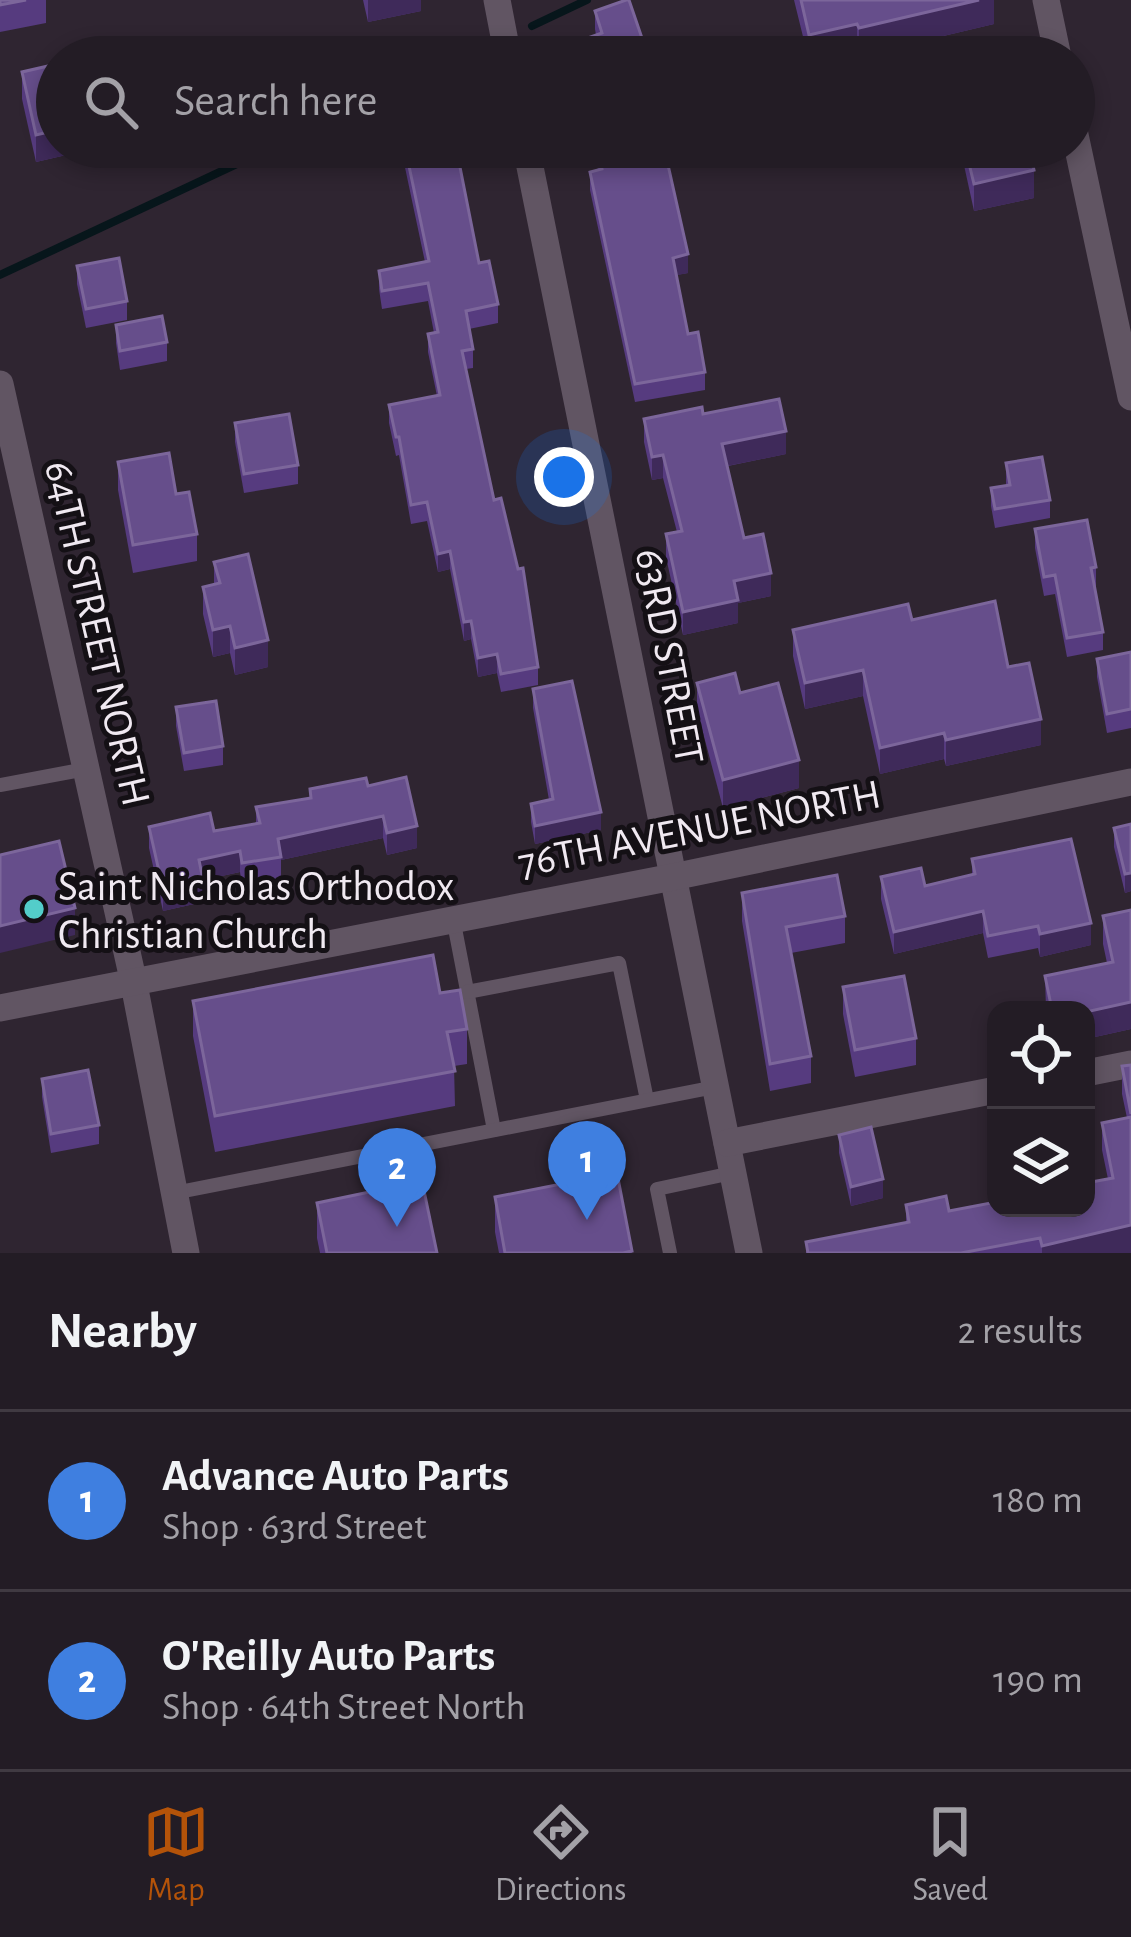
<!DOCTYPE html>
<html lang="en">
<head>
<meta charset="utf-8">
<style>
	:root { --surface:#231c25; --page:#2b252d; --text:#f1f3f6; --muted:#a3a1a7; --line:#403a42; --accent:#b45309 }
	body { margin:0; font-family:"Alegreya Sans",sans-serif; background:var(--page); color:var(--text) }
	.controls { position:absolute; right:36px; bottom:36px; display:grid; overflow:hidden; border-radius:24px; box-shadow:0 6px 18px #0003 }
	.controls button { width:108px; height:108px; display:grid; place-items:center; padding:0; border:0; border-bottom:3px solid var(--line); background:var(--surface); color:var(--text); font:60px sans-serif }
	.you { position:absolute; left:564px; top:477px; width:42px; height:42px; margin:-30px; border:9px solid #fff; border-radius:50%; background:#1a73e8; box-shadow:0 0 0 18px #1a73e833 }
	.badge { display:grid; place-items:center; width:78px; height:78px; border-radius:50%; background:var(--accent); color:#fff; font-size:39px; font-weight:700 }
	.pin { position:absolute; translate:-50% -99px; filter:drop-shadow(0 3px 6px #0008) }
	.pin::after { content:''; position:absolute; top:63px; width:42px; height:36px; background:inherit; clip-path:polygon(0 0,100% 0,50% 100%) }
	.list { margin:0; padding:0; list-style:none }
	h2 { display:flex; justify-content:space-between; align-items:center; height:156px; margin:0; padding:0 48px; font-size:51px }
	h2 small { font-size:39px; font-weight:400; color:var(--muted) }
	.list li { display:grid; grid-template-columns:78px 1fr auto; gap:36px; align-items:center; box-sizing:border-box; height:180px; padding:0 48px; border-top:3px solid var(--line) }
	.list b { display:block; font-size:45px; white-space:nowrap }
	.list p { margin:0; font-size:39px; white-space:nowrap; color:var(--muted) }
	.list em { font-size:39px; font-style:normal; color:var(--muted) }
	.icon { flex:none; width:66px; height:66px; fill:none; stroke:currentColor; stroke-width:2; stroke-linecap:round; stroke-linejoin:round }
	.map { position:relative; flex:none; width:1131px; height:1253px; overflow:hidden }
	.search { position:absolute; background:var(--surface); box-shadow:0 6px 18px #0003; left:36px; right:36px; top:36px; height:132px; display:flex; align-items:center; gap:30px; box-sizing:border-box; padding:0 42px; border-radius:66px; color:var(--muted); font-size:45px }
	.sheet { height:516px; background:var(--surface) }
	nav { display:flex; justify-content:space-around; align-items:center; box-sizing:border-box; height:168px; border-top:3px solid var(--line); background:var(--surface); font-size:33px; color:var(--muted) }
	nav a { display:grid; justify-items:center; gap:6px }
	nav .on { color:var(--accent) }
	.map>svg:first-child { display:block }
</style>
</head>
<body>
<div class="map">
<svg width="1131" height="1253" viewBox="0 0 1131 1253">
	<rect width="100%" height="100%" fill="#2f2531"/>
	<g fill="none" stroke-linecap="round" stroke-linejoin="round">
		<g stroke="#07161b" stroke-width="8">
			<path d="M532,26L587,0"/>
			<path d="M0,275L273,147"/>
		</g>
		<g stroke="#615563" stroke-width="14">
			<path d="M0,785L86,769"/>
			<path d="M453,918L494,1130"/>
			<path d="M467,992L619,963L647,1100"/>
			<path d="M174,1193L715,1087"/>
			<path d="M670,1253L657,1189L732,1173"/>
		</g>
		<g stroke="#615563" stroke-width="27">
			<path d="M497,0L508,57"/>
			<path d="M1046,0L1058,57"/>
			<path d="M1074,130L1131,397"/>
			<path d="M526,147L749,1253"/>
			<path d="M0,384L133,979L186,1253"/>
			<path d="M0,1008L673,877L1131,782"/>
			<path d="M1086,1073L1131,1064"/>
			<path d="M727,1143L996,1090"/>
		</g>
	</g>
	<g fill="#563b7f">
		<path d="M0,0H46V23L0,32Z"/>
		<path d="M363,0H421V11L368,22Z"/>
		<path d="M794,0H994V24L859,56L857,51L833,57H808Z"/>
		<path d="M595,11L644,57H585V39L596,35L595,29Z"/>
		<path d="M22,72L101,147L36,162L22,99Z"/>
		<path d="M403,147H456L479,263L498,304V323L469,329L473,349V368L466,369L494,500L538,667V685L501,692L497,673L478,677L471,639L464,641L450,569L438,572L427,521L411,524L399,455L396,456L389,423V405L437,396L428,352V334L434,333L428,301L382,309L379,289V271L425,262L403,158Z"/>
		<path d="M594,147H654L688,273L676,275L688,334L705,372V390L635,402L590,190V172L598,170Z"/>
		<path d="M960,147H1029L1034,198L974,211Z"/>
		<path d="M77,266L127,301V320L86,328L77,284Z"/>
		<path d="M116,325L167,342V361L120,370L116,343Z"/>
		<path d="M703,414L786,454L728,466L744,538L771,596L738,603V623L683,635L666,557V534L677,532L663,478L652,480L644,442V419Z"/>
		<path d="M235,423L298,465V484L244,493L235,442Z"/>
		<path d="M118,462L176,494L197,534V561L133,573L118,490Z"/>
		<path d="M1006,463L1050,500V518L995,528L991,506V488L1006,485Z"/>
		<path d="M1035,529L1096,567V586H1094L1103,632V650L1067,657L1055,594L1044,596L1035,548Z"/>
		<path d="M214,562L268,667L235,675L230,653L213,657L203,614V587L214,584Z"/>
		<path d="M912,620L1041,745L946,766L944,759L880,774L863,696L805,709L793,656V630Z"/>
		<path d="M1131,652V728L1107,733L1097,677V659Z"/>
		<path d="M697,683L740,693L799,788L723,808L697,710Z"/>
		<path d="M533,689L601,830L535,844L531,822V804L549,800L533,708Z"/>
		<path d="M176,707L223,746V765L184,771L176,726Z"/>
		<path d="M368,786L417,848L387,855L383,838L281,860V879L242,885L240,872L203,880V902L163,911L149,848V827L214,831L256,824V807L310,798V789Z"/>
		<path d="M1131,824V891L1125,893L1114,847V828Z"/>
		<path d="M972,859L1091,945L1040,957L1038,948L988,958L983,933L894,954L881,899V877L925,886L972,875Z"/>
		<path d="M742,893L845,916V943L791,953L811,1056V1083L770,1091L742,921Z"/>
		<path d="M1131,910V1029L1086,1039V1010H1046L1045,976L1107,963L1103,944V916Z"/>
		<path d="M843,987L916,1038V1065L855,1077L843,1014Z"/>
		<path d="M440,993L467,1029V1064L454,1066L455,1106L215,1152L193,1036V1001Z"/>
		<path d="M1131,1065V1253H806V1242L906,1223V1205L949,1211L1108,1179L1102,1150V1123L1127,1118L1122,1094V1066Z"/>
		<path d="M42,1079L99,1125V1144L51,1153L42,1097Z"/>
		<path d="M839,1135L883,1198L851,1206L839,1153Z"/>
		<path d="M617,1173L632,1253H499L495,1232V1197Z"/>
		<path d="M317,1203L437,1253H320L317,1238Z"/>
	</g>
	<g fill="#3f2a5a">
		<path d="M368,0H421V11L368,22Z"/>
		<path d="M979,0H994V24L859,56V28Z"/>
		<path d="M857,24V51L833,57H809V35Z"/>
		<path d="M644,44V57H604Z"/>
		<path d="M57,130V147H101L36,162V135Z"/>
		<path d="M1034,170V198L974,211V184Z"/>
		<path d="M688,254V273L673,276V258Z"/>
		<path d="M786,431V454L722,467V444Z"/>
		<path d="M663,455V478L652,480V457Z"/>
		<path d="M450,551V569L438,572V554Z"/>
		<path d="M771,573V596L738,603V623L683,635V612L734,581Z"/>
		<path d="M471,621V639L464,641V622Z"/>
		<path d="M230,626V653L213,657V630Z"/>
		<path d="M268,640V667L235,675V648Z"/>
		<path d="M497,654V673L478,677V658Z"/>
		<path d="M863,670V696L805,709V683Z"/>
		<path d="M1041,719V745L946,766V740Z"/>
		<path d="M944,733V759L880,774V748Z"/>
		<path d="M799,760V788L723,808V780Z"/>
		<path d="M601,812V830L535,844V826Z"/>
		<path d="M383,816V838L281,860L278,839Z"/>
		<path d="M417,826V848L387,855V833Z"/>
		<path d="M240,851V872L199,881V860Z"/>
		<path d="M1131,873V891L1125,893V874Z"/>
		<path d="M203,880V902L163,911V889Z"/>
		<path d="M75,908V935L0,953V926Z"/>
		<path d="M983,911V933L894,954V932Z"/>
		<path d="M1091,923V945L1040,957V934Z"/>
		<path d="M1131,1002V1029L1086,1039V1012Z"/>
		<path d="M883,1179V1198L851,1206V1187Z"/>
		<path d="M1131,1225V1253H1042V1246Z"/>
	</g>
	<g fill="#664e8b" stroke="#7c669b" stroke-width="3">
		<path d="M0,0H26L0,5Z"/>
		<path d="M626,0H629L644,44L604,57H591L585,39L602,33L595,11Z"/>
		<path d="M801,0H979L859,28L857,24L809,35Z"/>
		<path d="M57,64V130L36,135L22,72Z"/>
		<path d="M405,147H456L479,263L489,261L498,304L466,311L473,349L462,351L494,500L501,498L518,569L523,568L538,667L501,674L497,654L478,658L471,621L464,622L450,551L438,554L427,502L411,505L399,437H396L389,405L440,395L428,334L438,332L428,283L382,291L379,271L429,261Z"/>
		<path d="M598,147H654L656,158L666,156L688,254L673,258L688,334L698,332L705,372L635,384L590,172L602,169Z"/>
		<path d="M965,147H1029L1034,170L974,184Z"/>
		<path d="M119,258L127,301L86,309L77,266Z"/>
		<path d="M162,316L167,342L120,351L116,325Z"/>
		<path d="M779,399L786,431L722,444L744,538L763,534L771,573L734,581L738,600L683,612L666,534L682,531L663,455L652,457L644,419L702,407L703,414Z"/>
		<path d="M289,414L298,465L244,474L235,423Z"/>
		<path d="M169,453L176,494L189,492L197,534L133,545L118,462Z"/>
		<path d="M1042,457L1050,500L995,509L991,488L1010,485L1006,463Z"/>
		<path d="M1087,520L1096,567L1091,568L1103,632L1067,638L1055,575L1044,577L1035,529Z"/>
		<path d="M248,554L268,640L235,648L230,626L213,630L203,587L220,583L214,562Z"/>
		<path d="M995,601L1008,667L1029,663L1041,719L946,740L944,733L880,748L863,670L805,683L793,630L908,604L912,620Z"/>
		<path d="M1131,652V709L1107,714L1097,659Z"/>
		<path d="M735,673L740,693L778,683L799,760L723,780L697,683Z"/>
		<path d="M572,681L601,812L535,826L531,804L553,799L533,689Z"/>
		<path d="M216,701L223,746L184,753L176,707Z"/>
		<path d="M406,777L417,826L387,833L383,816L278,839L281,857L242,863L240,851L199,860L203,880L163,889L149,827L210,813L214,831L260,823L256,807L311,798L310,789L366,778L368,786Z"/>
		<path d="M1131,824V873L1125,874L1114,828Z"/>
		<path d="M1071,839L1091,923L1040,934L1038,926L988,936L983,911L894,932L881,877L921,868L925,886L975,874L972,859Z"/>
		<path d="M59,841L75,908L0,926V855Z"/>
		<path d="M837,875L845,916L786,927L811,1056L770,1064L742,893Z"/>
		<path d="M1131,910V1002L1086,1012V1010H1052L1045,976L1113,962L1103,916Z"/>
		<path d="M433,955L440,993L460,990L467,1029L447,1032L455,1071L215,1116L193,1001Z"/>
		<path d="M904,976L916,1038L855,1050L843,987Z"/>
		<path d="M1131,1065V1114L1122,1066Z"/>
		<path d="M88,1070L99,1125L51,1134L42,1079Z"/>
		<path d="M1131,1117V1225L1042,1246L1040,1238L961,1253H808L806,1242L909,1222L906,1205L946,1196L949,1211L996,1202V1208H1086V1183L1113,1178L1102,1123Z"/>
		<path d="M871,1127L883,1179L851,1187L839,1135Z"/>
		<path d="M617,1173L632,1251L623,1253H505L495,1197Z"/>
		<path d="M422,1181L437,1253H327L317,1203Z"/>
	</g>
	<circle fill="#53cdca" stroke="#141015" stroke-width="4.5" cx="34" cy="909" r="12"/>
	<g text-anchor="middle" stroke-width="10" stroke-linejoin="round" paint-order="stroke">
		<g font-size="42" fill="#f0e9f1" stroke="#141015">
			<text transform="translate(99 633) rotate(77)" y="15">64TH STREET NORTH</text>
			<text transform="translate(671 656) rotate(79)" y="15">63RD STREET</text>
			<text transform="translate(699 827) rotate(-11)" y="15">76TH AVENUE NORTH</text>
		</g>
		<g font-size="42" fill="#f0e9f1" stroke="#141015" text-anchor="start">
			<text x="58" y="900">Saint Nicholas Orthodox<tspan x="58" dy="48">Christian Church</tspan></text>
		</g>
	</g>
</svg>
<div class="controls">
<button><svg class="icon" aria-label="locate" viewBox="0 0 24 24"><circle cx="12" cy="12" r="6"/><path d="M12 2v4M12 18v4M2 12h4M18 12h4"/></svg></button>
<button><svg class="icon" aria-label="layers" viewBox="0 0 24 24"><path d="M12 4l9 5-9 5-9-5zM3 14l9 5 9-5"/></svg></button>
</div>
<div class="you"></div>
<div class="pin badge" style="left:587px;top:1220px;background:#3f7fe0">1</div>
<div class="pin badge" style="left:397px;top:1227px;background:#3f7fe0">2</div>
<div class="search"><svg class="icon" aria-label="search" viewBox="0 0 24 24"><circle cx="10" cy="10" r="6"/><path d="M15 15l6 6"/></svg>Search here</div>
</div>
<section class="sheet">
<h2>Nearby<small>2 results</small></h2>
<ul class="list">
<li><span class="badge" style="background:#3f7fe0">1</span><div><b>Advance Auto Parts</b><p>Shop · 63rd Street</p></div><em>180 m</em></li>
<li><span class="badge" style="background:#3f7fe0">2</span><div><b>O'Reilly Auto Parts</b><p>Shop · 64th Street North</p></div><em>190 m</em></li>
</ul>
</section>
<nav>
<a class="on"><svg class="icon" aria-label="map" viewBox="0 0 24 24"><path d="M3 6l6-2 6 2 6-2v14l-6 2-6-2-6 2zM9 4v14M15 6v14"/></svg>Map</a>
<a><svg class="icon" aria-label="directions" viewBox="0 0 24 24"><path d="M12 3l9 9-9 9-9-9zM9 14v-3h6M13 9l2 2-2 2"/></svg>Directions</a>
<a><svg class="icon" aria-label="saved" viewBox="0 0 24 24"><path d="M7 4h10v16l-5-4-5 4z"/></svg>Saved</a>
</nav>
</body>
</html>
